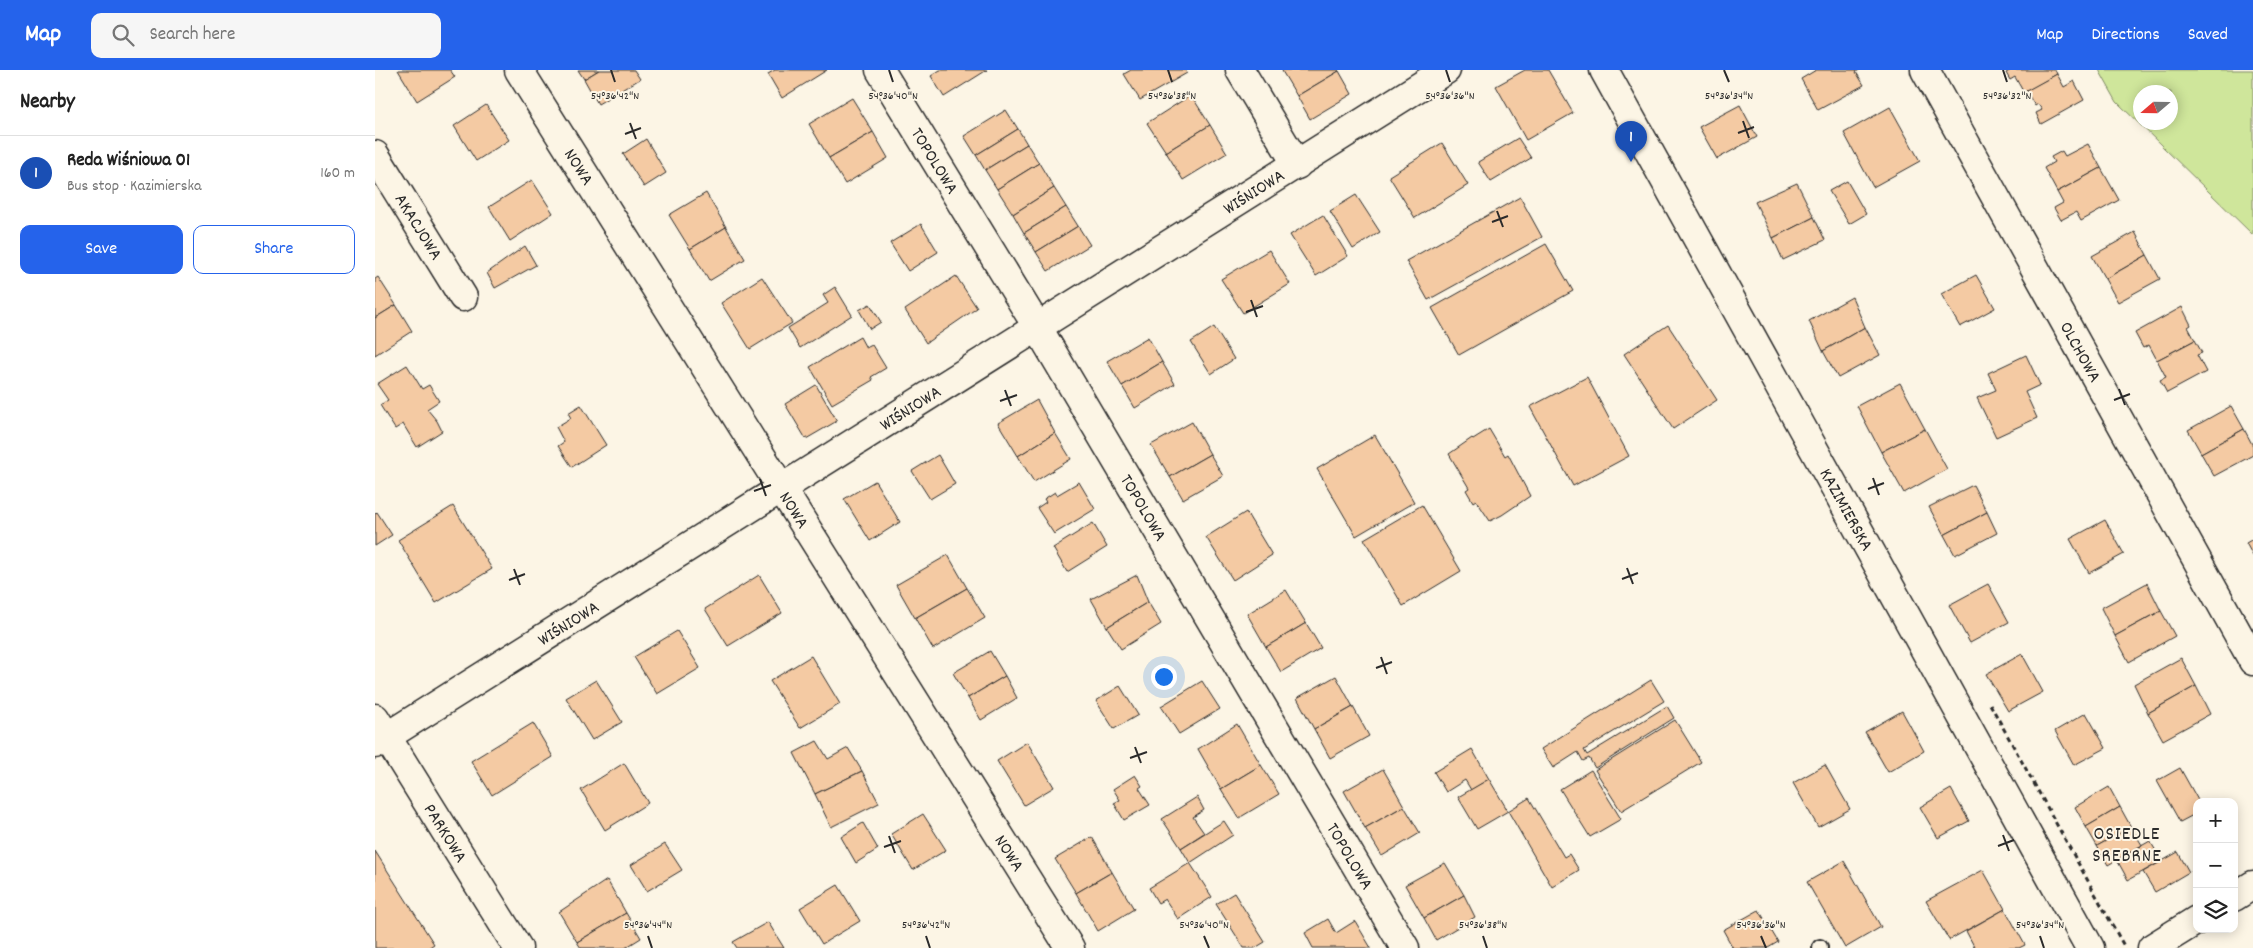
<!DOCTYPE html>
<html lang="en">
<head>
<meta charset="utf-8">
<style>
	:root { --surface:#fff; --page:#f6f6f6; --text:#222; --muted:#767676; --line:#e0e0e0; --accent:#2563eb }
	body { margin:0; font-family:Dekko,sans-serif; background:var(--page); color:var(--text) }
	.controls { position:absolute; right:15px; bottom:15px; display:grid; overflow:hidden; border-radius:10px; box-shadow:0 2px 12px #0003 }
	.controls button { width:45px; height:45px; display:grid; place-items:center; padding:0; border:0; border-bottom:1px solid var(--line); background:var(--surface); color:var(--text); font:25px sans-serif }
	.compass { position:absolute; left:1758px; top:15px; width:45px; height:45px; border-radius:50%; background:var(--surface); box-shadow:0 2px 12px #0003; rotate:250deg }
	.you { position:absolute; left:788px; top:606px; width:18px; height:18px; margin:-12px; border:4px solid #fff; border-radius:50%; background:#1a73e8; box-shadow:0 0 0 8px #1a73e833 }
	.badge { display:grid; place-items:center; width:32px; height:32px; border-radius:50%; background:var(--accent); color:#fff; font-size:16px; font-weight:700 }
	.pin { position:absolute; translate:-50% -41px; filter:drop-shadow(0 1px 2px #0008) }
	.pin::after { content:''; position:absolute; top:26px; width:18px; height:15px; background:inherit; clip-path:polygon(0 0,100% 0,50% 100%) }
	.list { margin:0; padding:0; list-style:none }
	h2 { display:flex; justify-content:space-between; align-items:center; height:65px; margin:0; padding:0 20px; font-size:21px }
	h2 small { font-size:16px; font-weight:400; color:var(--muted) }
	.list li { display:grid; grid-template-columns:32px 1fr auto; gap:15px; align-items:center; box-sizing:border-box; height:75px; padding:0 20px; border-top:1px solid var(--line) }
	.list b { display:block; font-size:19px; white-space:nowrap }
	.list p { margin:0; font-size:16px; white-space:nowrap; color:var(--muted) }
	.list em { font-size:16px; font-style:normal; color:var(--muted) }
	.actions { display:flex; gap:10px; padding:15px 20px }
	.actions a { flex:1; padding:11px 0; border:1px solid var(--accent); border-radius:10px; text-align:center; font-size:18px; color:var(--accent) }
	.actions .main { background:var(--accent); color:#fff }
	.icon { flex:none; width:28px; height:28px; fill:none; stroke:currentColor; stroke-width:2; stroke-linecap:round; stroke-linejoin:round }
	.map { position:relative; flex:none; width:1878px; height:878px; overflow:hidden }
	header { display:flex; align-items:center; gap:30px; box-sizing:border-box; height:70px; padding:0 25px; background:var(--accent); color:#fff }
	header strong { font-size:24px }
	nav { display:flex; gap:28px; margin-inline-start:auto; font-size:18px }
	.search { width:350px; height:45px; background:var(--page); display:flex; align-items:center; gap:12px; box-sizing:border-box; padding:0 18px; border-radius:10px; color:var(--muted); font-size:19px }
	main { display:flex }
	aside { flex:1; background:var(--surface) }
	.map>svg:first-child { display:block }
</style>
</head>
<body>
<header>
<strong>Map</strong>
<div class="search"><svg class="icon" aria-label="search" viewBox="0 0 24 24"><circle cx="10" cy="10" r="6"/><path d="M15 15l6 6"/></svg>Search here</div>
<nav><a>Map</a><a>Directions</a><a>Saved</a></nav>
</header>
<main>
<aside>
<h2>Nearby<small></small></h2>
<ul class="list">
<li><span class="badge" style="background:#1a4fb4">1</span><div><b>Reda Wiśniowa 01</b><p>Bus stop · Kazimierska</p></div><em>160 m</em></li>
</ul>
<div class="actions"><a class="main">Save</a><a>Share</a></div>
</aside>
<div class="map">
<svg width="1878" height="878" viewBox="0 0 1878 878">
	<rect width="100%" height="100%" fill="#fcf5e5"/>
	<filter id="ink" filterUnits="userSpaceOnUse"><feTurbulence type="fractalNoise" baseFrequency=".02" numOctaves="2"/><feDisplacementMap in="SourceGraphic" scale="10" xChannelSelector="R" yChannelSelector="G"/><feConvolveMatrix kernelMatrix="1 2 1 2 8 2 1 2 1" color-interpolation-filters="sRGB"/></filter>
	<g filter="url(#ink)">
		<path fill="#cfe69b" stroke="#7d8863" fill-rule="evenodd" d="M1724,0H1878V165L1742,32ZM1766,22H1796V52H1766Z"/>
		<g fill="#f4caa3" stroke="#2b2b2b">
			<path d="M23,0H75L80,7L42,31Z"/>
			<path d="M203,0H224L209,9Z"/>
			<path d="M224,0H259L265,9L223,34L209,9Z"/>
			<path d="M400,0H452L407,28L393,4Z"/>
			<path d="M565,0H612L569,27L556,6Z"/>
			<path d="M756,0H810L812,3L765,30L749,4Z"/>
			<path d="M908,0H963L964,1L922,26L907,1Z"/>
			<path d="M1150,0H1173L1198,43L1151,70L1121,16Z"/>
			<path d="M1484,0L1481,2L1489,15L1443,40L1426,9L1441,0Z"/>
			<path d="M1680,0L1682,4L1649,23L1640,7L1635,10L1631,3L1636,0Z"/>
			<path d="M964,1L977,24L935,49L922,26Z"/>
			<path d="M1682,4L1689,17L1699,11L1709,30L1666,54L1661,43L1667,40L1663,34L1660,36L1651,21Z"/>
			<path d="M816,25L835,55L791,82L772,53Z"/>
			<path d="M477,28L498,62L454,88L434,54Z"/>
			<path d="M111,35L134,70L101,91L79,56Z"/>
			<path d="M1365,35L1382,67L1342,89L1324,57Z"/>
			<path d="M1515,37L1545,91L1498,117L1469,63Z"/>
			<path d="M631,40L643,59L601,85L589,66Z"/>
			<path d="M835,55L852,83L808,110L791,82Z"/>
			<path d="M643,59L652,74L610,100L601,85Z"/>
			<path d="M498,62L513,88L470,114L454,88Z"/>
			<path d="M1143,68L1156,88L1116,112L1103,92Z"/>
			<path d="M271,69L291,103L269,117L248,84Z"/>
			<path d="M1067,73L1093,115L1040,148L1014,106Z"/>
			<path d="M652,74L664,93L622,119L610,100Z"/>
			<path d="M1713,74L1726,98L1682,122L1669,98L1679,92L1676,87L1687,81L1690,86Z"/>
			<path d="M664,93L679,118L638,144L622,119Z"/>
			<path d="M1726,98L1744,130L1706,151L1701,142L1686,150L1679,138L1688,133L1682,122Z"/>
			<path d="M157,110L178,143L135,171L114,137Z"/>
			<path d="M1472,111L1491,144L1474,154L1454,121Z"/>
			<path d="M1422,113L1439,147L1398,168L1380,132Z"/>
			<path d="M679,118L691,137L649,163L638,144Z"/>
			<path d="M331,123L351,157L315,179L294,145Z"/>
			<path d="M981,125L1005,162L978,179L955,141Z"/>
			<path d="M1145,127L1167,167L1053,230L1031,191Z"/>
			<path d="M691,137L703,156L661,182L649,163Z"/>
			<path d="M948,145L973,186L941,206L915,165Z"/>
			<path d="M1439,147L1450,170L1408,190L1398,168Z"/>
			<path d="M546,154L563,182L533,201L515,173Z"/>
			<path d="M703,156L715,175L673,201L661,182Z"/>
			<path d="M351,157L370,189L334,211L315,179Z"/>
			<path d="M1760,162L1772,185L1730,209L1717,186Z"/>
			<path d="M1171,174L1198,221L1084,285L1057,238Z"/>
			<path d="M150,176L161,195L120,218L112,203Z"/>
			<path d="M894,180L915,214L868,243L846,209Z"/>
			<path d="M1772,185L1785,209L1743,232L1730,209Z"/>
			<path d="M1601,205L1620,238L1585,257L1566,224Z"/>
			<path d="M581,206L602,238L551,273L530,240Z"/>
			<path d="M3,207L21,235L0,248V209Z"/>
			<path d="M387,207L417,253L375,279L346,233Z"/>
			<path d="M460,217L477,245L425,278L413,258L453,233L448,225Z"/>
			<path d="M1477,227L1490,257L1448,281L1434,251Z"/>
			<path d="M495,234L506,252L495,259L484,240Z"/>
			<path d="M21,235L37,261L0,285V248Z"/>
			<path d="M1807,237L1816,255L1813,257L1820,270L1782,290L1774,275L1768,278L1760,263Z"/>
			<path d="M1293,255L1342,330L1298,359L1249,284Z"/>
			<path d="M839,257L859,289L836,304L816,272Z"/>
			<path d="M1490,257L1505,285L1463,308L1448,281Z"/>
			<path d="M485,267L491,278L497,275L511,298L496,307L498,310L457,334L435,297Z"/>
			<path d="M773,267L787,292L747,316L732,291Z"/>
			<path d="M1820,270L1827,283L1822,285L1831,302L1792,323L1785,310L1791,307L1782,290Z"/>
			<path d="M1651,285L1665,315L1650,322L1662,348L1621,367L1602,328L1621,320L1613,303Z"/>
			<path d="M787,292L800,314L760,338L747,316Z"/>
			<path d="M32,295L47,319L54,315L64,331L52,339L62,351L67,361L42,377L28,354L20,359L5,335L13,330L2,314Z"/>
			<path d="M1212,307L1254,386L1198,416L1155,337Z"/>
			<path d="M1525,313L1550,359L1506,382L1482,336Z"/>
			<path d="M441,315L462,351L431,369L410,334Z"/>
			<path d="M662,330L680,363L643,386L623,353Z"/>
			<path d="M206,335L231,375L197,397L183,376L189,372L181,357L196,348L193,343Z"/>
			<path d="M1856,336L1869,359L1826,383L1813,360Z"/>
			<path d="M817,352L835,384L795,407L776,375Z"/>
			<path d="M1114,359L1130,386L1133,384L1155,426L1127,445L1115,451L1101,430L1098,432L1091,420L1094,418L1074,384L1097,368L1098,369Z"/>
			<path d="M1550,359L1572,399L1529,423L1506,382Z"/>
			<path d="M1869,359L1878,376V385L1839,406L1826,383Z"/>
			<path d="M680,363L696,389L659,412L643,386Z"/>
			<path d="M1000,365L1039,432L981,466L942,399Z"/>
			<path d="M835,384L848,406L808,429L795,407Z"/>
			<path d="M563,385L580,414L555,429L537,401Z"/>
			<path d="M500,411L525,452L495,471L469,429Z"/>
			<path d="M704,412L720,439L679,464L662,438L671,432L669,429L680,422L682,425Z"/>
			<path d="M1598,415L1612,442L1569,465L1554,437Z"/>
			<path d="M1047,435L1086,501L1028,536L989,469Z"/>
			<path d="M78,436L117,499L61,533L23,470Z"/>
			<path d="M2,442L17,465L0,476V444Z"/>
			<path d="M871,442L897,485L858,510L831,467Z"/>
			<path d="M1612,442L1622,463L1580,485L1569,465Z"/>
			<path d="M1730,450L1749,484L1714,503L1695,469Z"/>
			<path d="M718,453L732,477L692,502L678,478Z"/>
			<path d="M1878,469V486L1871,473Z"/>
			<path d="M573,485L592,518L540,548L521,515Z"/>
			<path d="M384,505L407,543L353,576L330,539Z"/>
			<path d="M762,505L773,532L732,557L716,529Z"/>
			<path d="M1772,513L1786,541L1740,566L1726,538Z"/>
			<path d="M1613,514L1634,552L1595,573L1574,535Z"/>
			<path d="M592,518L610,548L558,579L540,548Z"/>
			<path d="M911,520L931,553L891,577L872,544Z"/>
			<path d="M773,532L786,554L746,579L732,557Z"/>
			<path d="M1786,541L1800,566L1754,592L1740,566Z"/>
			<path d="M931,553L946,578L906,602L891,577Z"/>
			<path d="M302,561L325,598L282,624L259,587Z"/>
			<path d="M615,581L630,606L593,628L578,603Z"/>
			<path d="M1647,584L1668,622L1633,641L1611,604Z"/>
			<path d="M436,586L465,634L425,658L395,611Z"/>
			<path d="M1806,588L1821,616L1773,643L1759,614Z"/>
			<path d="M630,606L642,628L606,650L593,628Z"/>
			<path d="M961,606L978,637L939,659L922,628Z"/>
			<path d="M221,610L247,652L217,670L191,628Z"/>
			<path d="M1276,610L1289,631L1209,680L1212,685L1292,636L1299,648L1220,698L1214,688L1208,691L1203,682L1178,698L1166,679Z"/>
			<path d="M827,611L845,639L804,664L786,636Z"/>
			<path d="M745,616L763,645L739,659L721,631Z"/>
			<path d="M1821,616L1835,644L1788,670L1773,643Z"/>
			<path d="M978,637L994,666L955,688L939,659Z"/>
			<path d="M1527,641L1549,681L1513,702L1490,662Z"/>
			<path d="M1711,643L1731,678L1699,695L1680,661Z"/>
			<path d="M1300,650L1326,692L1246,741L1220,700Z"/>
			<path d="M158,653L178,687L117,725L96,691Z"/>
			<path d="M862,654L886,695L846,719L823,679Z"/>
			<path d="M442,671L453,689L473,678L487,701L440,724L419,683Z"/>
			<path d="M652,672L679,717L649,735L622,691Z"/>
			<path d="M1097,679L1114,709L1096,720L1090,710L1071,722L1059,702Z"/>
			<path d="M249,693L273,733L230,760L206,720Z"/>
			<path d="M886,695L904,724L864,748L846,719Z"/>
			<path d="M1450,695L1475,739L1443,757L1418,713Z"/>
			<path d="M1805,698L1824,732H1822V743L1805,752L1782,711Z"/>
			<path d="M1008,699L1029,736L990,758L969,721Z"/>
			<path d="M1216,700L1246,749L1215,767L1185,719Z"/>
			<path d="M487,701L504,733L456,757L440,724Z"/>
			<path d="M760,705L767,716L764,718L775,735L749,750L739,733L745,730L738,719Z"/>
			<path d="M1114,709L1133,741L1102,759L1083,727Z"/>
			<path d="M1734,717L1745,737L1711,757L1700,737Z"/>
			<path d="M1576,719L1594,751L1563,768L1545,737Z"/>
			<path d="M822,727L829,740L818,747L829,763L806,778L787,749Z"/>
			<path d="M1154,728L1189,787L1194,784L1204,800L1177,817L1133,741Z"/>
			<path d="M1029,736L1045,763L1007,786L990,758Z"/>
			<path d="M1745,737L1756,757L1722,776L1711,757Z"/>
			<path d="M548,744L571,780L538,800L516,764Z"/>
			<path d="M849,751L858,765L815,793L806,778Z"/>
			<path d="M488,753L503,779L481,793L466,767Z"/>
			<path d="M1756,757L1767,775L1733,795L1722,776Z"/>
			<path d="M717,767L737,802L701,823L680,789Z"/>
			<path d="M1775,771L1787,791L1753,810L1742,790Z"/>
			<path d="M290,774L307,800L272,821L256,795Z"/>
			<path d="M0,781L59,874L53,878H0Z"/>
			<path d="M1803,782L1814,802L1780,822L1768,802Z"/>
			<path d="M1469,791L1506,857L1470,878L1432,812Z"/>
			<path d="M815,793L837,827L803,849L790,829L783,833L774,818Z"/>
			<path d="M1070,793L1089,825L1049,848L1030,815Z"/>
			<path d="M1608,800L1630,839L1574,870L1551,831Z"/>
			<path d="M737,802L759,839L723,861L701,823Z"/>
			<path d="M232,810L251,843L202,872L184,842Z"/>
			<path d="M463,815L485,851L447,874L425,838Z"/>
			<path d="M859,823L890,872L880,878H869L841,834Z"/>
			<path d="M1089,825L1100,847L1061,870L1049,848Z"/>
			<path d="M1630,839L1650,875L1644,878H1600L1591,861Z"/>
			<path d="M1384,840L1403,872L1393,878H1358L1348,860Z"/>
			<path d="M251,843L266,868L250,878H206L202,872Z"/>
			<path d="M953,849L961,863L980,851L996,878H938L930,863Z"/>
			<path d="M393,852L409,878H362L358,872Z"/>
		</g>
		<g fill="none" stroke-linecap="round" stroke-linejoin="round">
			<g stroke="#2b2b2b" stroke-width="18">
				<path id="lane" d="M1445,877V878"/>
			</g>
			<g stroke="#2b2b2b" stroke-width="31">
				<g id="street">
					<path id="s1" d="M505,0L663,258L1030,878"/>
					<path d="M865,0L922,95"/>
					<path id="s2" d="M1550,0L1878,591"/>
					<path id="s3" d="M0,85L88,227"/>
					<path id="s4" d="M0,648L143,878"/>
					<path id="s5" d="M0,674L1071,0"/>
					<path d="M1859,827L1878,815"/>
					<path d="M1777,878L1822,850"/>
				</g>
			</g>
			<g stroke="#2b2b2b" stroke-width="31">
				<g id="secondary">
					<path id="s6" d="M144,0L695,878"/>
					<path id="s7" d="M1229,0L1715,878"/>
				</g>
			</g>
			<path stroke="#2b2b2b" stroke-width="3" stroke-dasharray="5 4" stroke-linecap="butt" d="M1615,634L1749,876"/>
			<use href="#lane" stroke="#fcf5e5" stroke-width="14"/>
			<use href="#street" stroke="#fcf5e5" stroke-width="28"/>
			<use href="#secondary" stroke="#fcf5e5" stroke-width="28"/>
		</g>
	</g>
	<path fill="none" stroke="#2b2b2b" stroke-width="2" d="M236,0L240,12M514,0L518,12M793,0L797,12M1071,0L1075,12M1349,0L1354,12M1628,0L1632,12M1368,51L1374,68M255,53L261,69M1363,63L1379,57M250,64L266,58M1122,141L1128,157M1117,152L1133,146M876,230L882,247M871,242L888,236M1744,319L1750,335M630,320L636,336M1739,330L1755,324M625,331L642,325M1498,408L1504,425M385,409L391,426M1493,419L1509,413M379,421L396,415M1252,498L1258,514M139,499L145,515M1247,509L1263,503M134,510L150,504M1006,587L1012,604M1001,598L1017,592M760,677L766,693M755,688L772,682M1628,765L1634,781M514,766L520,783M1623,776L1639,770M509,777L526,771M273,866L277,878M551,866L555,878M829,866L834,878M1108,866L1112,878M1386,866L1391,878M1665,866L1669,878"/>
	<g text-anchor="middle" stroke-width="4" stroke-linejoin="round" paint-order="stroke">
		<g font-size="18" fill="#2b2b2b" stroke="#fcf5e5">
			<text dy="6" stroke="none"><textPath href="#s1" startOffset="106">TOPOLOWA</textPath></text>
			<text dy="6" stroke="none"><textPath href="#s6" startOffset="114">NOWA</textPath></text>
			<text dy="6" stroke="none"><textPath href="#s5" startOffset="1038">WIŚNIOWA</textPath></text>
			<text dy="6" stroke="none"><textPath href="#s3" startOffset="84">AKACJOWA</textPath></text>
			<text dy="6" stroke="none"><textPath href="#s2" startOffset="322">OLCHOWA</textPath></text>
			<text dy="6" stroke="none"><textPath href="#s5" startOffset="632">WIŚNIOWA</textPath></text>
			<text dy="6" stroke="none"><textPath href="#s6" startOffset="519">NOWA</textPath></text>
			<text dy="6" stroke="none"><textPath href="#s1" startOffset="511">TOPOLOWA</textPath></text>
			<text dy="6" stroke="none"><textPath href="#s7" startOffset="502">KAZIMIERSKA</textPath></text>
			<text dy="6" stroke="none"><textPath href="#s5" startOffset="228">WIŚNIOWA</textPath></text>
			<text dy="6" stroke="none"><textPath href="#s4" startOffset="135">PARKOWA</textPath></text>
			<text dy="6" stroke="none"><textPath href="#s6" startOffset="924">NOWA</textPath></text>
			<text dy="6" stroke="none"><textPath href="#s1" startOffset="916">TOPOLOWA</textPath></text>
		</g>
		<g font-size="19" letter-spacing="1" fill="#2b2b2b" stroke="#fcf5e5">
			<text x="1752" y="769">OSIEDLE<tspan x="1752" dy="22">SREBRNE</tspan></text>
		</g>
	</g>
	<g font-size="12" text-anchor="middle" fill="#2b2b2b" stroke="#fcf5e5" stroke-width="4" stroke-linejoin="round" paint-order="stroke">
		<text x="240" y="29">54°36'42"N</text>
		<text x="518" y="29">54°36'40"N</text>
		<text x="797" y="29">54°36'38"N</text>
		<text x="1075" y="29">54°36'36"N</text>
		<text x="1354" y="29">54°36'34"N</text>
		<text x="1632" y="29">54°36'32"N</text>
		<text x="273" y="858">54°36'44"N</text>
		<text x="551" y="858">54°36'42"N</text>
		<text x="829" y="858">54°36'40"N</text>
		<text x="1108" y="858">54°36'38"N</text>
		<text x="1386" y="858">54°36'36"N</text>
		<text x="1665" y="858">54°36'34"N</text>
	</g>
</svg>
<div class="controls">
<button>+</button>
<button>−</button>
<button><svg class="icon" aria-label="layers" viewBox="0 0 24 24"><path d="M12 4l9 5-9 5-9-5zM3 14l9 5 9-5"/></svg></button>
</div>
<svg class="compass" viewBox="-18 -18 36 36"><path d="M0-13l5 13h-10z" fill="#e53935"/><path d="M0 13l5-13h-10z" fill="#767676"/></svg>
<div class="you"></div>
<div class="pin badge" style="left:1256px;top:92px;background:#1a4fb4">1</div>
</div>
</main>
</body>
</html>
